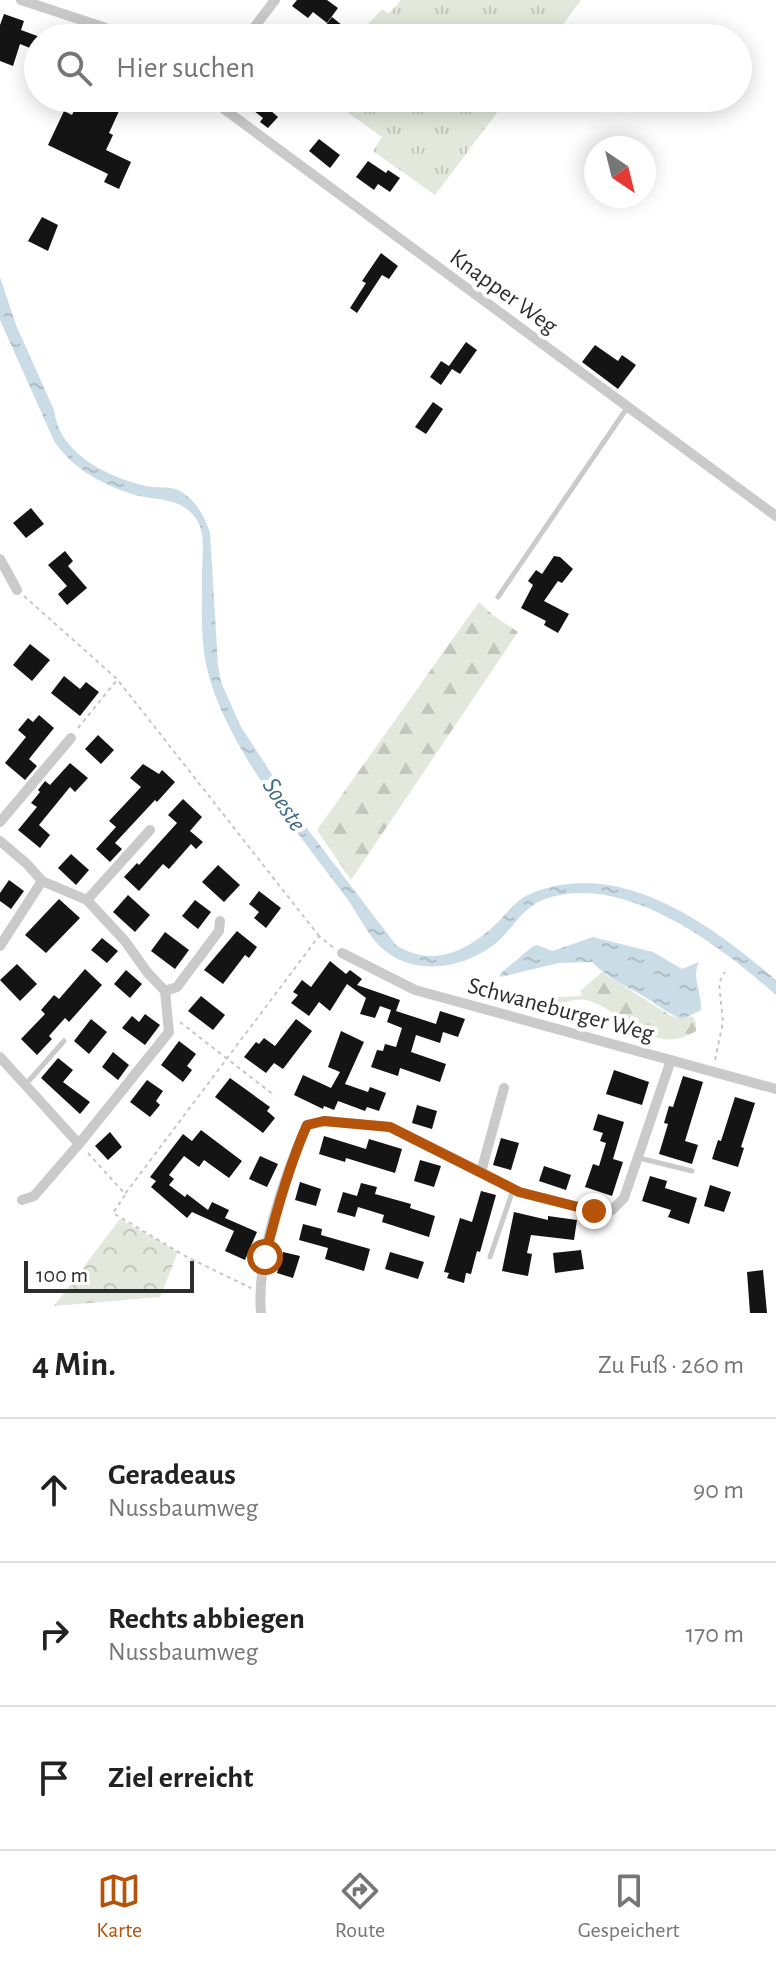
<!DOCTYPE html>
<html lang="de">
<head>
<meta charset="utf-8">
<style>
	:root { --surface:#fff; --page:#f2f2f2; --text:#222; --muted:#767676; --line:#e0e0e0; --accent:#b45309 }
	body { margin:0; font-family:"Alegreya Sans",sans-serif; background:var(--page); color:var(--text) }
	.compass { position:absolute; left:584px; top:136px; width:72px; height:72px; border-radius:50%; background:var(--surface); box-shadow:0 4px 20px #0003; rotate:145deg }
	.scale { position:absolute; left:24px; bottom:20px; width:170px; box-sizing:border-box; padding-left:8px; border:4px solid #2d2d2d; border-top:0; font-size:22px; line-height:28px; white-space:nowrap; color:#2d2d2d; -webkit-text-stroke:6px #fff; paint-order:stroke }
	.stop { position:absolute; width:24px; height:24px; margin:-18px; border:6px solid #b45309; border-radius:50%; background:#fff }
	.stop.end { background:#b45309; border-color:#fff; box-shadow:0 2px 8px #0008 }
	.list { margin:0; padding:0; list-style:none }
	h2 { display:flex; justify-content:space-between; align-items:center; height:104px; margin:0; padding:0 32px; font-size:34px }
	h2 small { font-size:26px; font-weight:400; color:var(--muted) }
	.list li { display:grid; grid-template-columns:52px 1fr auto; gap:24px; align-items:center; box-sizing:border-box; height:144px; padding:0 32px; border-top:2px solid var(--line) }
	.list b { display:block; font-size:30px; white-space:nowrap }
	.list p { margin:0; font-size:26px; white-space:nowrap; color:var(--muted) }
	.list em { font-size:26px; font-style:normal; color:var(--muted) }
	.icon { flex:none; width:44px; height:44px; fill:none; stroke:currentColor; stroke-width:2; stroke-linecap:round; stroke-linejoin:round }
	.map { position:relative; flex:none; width:776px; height:1313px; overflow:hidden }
	.search { position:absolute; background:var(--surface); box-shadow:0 4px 20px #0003; left:24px; right:24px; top:24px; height:88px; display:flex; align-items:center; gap:20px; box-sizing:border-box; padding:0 28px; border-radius:44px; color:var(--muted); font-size:30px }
	.sheet { height:536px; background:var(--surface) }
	nav { display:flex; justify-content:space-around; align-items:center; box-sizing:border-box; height:112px; border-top:2px solid var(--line); background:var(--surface); font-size:22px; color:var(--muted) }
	nav a { display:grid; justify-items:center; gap:4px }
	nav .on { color:var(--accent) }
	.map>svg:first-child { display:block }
</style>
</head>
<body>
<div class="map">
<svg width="776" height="1313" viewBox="0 0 776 1313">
	<defs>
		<pattern id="grass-tufts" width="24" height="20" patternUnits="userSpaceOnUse" patternTransform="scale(2)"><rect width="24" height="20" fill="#e3e8dc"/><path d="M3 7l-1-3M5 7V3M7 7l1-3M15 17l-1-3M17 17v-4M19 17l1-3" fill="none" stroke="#c3c7bd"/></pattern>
		<pattern id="forest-firs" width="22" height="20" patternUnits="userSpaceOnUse" patternTransform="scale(2)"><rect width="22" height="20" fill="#e3e8dc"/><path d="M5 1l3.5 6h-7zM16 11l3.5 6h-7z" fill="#c3c7bd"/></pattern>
		<pattern id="park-crowns" width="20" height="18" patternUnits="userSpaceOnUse" patternTransform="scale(2)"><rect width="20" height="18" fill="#e3e8dc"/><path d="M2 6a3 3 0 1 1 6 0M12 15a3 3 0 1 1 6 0" fill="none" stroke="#c3c7bd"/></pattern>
		<pattern id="water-ripples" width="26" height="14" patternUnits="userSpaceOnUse" patternTransform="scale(2)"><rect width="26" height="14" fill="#cadce6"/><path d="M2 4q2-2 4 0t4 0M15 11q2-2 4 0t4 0" fill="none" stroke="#aebdc6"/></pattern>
	</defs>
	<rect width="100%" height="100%" fill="#fff"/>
	<g fill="url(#grass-tufts)">
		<path d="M401,0H581L553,38H355L382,9L389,14Z"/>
		<path d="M327,98H508L435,195L373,151L382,137Z"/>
	</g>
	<g fill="url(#forest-firs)">
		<path d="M479,602L494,616L518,632L351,880L317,830Z"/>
		<path d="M602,972L671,1016L683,1019L692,1016L696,1022V1031C652,1059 623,1009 586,1000C575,998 560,1004 549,1007L546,1002L559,997L582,996L580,991Z"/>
	</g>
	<path fill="url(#park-crowns)" d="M120,1219L178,1252L160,1297L54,1306Z"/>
	<g fill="url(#water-ripples)">
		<path d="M0,277L16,325L54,410C59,454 108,477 146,486C158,489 171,485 182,492C197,502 205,517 210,533L218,665L221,682L241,727L306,827L396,945C433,969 470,950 498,922C508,912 517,899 530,894C620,856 711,925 776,980V995C721,946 624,871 545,899C522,907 514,928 496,943C471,963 436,973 405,962C399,960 390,955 384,950C368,937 358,913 345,896C300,835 229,750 209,676C200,646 202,611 202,580C201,562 207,536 197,520C180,495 157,502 132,494C101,484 72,468 54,441L0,320Z"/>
		<path d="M593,937L653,952L682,969L699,962C691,978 702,991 701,1010L683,1019C668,1015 658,1005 645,997C626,986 608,978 592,962L559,963L500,977V974L532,947L537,945L553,951Z"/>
	</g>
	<g fill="#141414">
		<path d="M297,0H327L338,8L327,23L313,12L308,18L292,6Z"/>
		<path d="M4,14L24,21L21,30L40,37L35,50L20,44L13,66L0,61V25Z"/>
		<path d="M332,17L348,30L341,38H316Z"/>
		<path d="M80,98H125L109,133L113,135L106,150L131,162L119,189L104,182L108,174L48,145L64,111L72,115Z"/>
		<path d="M250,98H268L263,104L278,117L268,128L260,122L263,118L245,104Z"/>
		<path d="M319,139L340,155L330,168L309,151Z"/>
		<path d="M368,161L386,173L388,170L400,178L390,192L378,184L374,190L356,177Z"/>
		<path d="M42,217L58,225L48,251L28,241Z"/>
		<path d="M381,253L398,266L389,279L382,275L357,313L350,308L366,283L362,281Z"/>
		<path d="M466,342L477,350L460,374L452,369L441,385L430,377L441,361L449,366Z"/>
		<path d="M595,345L618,361L622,355L636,365L618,389L582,362Z"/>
		<path d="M433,402L443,409L426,434L415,427Z"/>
		<path d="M31,508L44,524L26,538L13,523Z"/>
		<path d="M65,551L73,561L68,566L87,588L67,605L58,594L67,586L48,565Z"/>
		<path d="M554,556L560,557L573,569L562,583L558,581L544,601L569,614L558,633L544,625L546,621L521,608L533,585L528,581L536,570L542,574Z"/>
		<path d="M30,644L50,660L32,681L13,665Z"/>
		<path d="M64,676L80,689L86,682L99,692L80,716L51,693Z"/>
		<path d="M39,715L54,728L29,759L37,766L25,780L5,763L26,737L18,730L28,718L33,722Z"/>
		<path d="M98,735L114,750L101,764L85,749Z"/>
		<path d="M70,763L88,778L75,792L70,787L39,825L50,835L40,848L18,830L37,807L31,803L40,792L38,790L45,781L50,785Z"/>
		<path d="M143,764L159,774L162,770L175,782L157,802L155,800L115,843L122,849L110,862L96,849L116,827L109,821L141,787L130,778Z"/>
		<path d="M183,799L202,817L190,831L203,842L196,849L191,844L169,869L163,864L139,891L124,877L137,863L139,865L177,823L168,815Z"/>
		<path d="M71,854L89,870L76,885L58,868Z"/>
		<path d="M218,865L240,885L224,902L202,882Z"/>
		<path d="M9,880L24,891L11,909L0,901V893Z"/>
		<path d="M259,891L281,908L266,928L254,918L259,912L249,904Z"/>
		<path d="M128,895L150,915L135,932L113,912Z"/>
		<path d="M59,899L80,918L46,953L25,935Z"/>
		<path d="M195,900L211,912L198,929L182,916Z"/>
		<path d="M237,931L257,947L249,958L245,955L223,984L204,970Z"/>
		<path d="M165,932L189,950L175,969L151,951Z"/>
		<path d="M102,938L118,951L107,963L91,950Z"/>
		<path d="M330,961L346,974L350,970L362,979L357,985L400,1000L396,1011L436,1024L440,1011L465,1019L458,1037L443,1032L440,1043L416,1035L411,1052L446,1064L440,1082L400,1068L398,1076L371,1067L377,1050L383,1051L385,1044L396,1047L402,1028L387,1022L391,1010L380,1006L375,1018L360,1014L366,998L347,984L330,1011L319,1002L309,1016L291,1003L298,995L293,992L302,980L311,987Z"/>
		<path d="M17,964L37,984L20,1001L0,980Z"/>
		<path d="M85,969L102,985L69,1022L65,1018L49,1036L52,1039L37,1055L21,1039L45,1014L41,1010L54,995L59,999Z"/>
		<path d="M126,970L142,984L130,998L114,984Z"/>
		<path d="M201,996L225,1015L213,1030L188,1011Z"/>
		<path d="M145,1014L160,1025L145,1045L122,1028L132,1016L139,1022Z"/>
		<path d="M91,1019L107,1032L89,1054L74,1041Z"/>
		<path d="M296,1019L312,1031L283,1069L274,1063L266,1073L244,1057L256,1042L259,1044L264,1038L275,1046Z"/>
		<path d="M341,1031L364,1042L345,1084L368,1092L370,1087L386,1093L379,1111L367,1107L365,1111L338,1101L334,1110L324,1106L323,1109L294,1095L303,1075L331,1088L340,1072L328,1067Z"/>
		<path d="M179,1041L196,1054L187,1066L192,1070L183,1082L161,1065Z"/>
		<path d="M113,1052L129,1065L118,1080L102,1067Z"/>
		<path d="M58,1058L73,1070L63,1082L90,1102L80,1114L41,1078Z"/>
		<path d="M614,1070L649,1082L642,1105L606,1094Z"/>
		<path d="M683,1076L703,1082L685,1141L698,1145L692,1164L659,1154L668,1124L664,1123L669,1106L673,1107Z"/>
		<path d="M230,1078L270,1107L267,1111L275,1118L263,1133L215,1097Z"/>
		<path d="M147,1080L163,1091L156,1101L160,1105L150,1117L130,1102Z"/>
		<path d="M735,1097L755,1103L741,1147L744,1148L738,1167L712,1159L718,1140L721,1141Z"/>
		<path d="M417,1105L437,1111L432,1129L412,1123Z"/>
		<path d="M598,1114L624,1122L613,1159L623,1162L612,1196L585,1187L593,1164L599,1166L606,1143L600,1141L603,1133L593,1130Z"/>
		<path d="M201,1130L242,1161L229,1178L204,1160L199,1167L184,1156L169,1175L174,1179L169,1185L185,1197L187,1194L208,1210L212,1202L229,1210L225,1218L257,1232L245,1260L225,1251L234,1231L192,1212L187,1218L151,1187L156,1181L150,1177L183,1134L192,1141Z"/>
		<path d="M110,1132L122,1147L108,1160L95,1146Z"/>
		<path d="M324,1136L366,1149L369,1139L402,1149L395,1173L346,1158L345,1162L319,1154Z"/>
		<path d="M501,1138L519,1143L511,1170L493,1165Z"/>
		<path d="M260,1156L278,1164L267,1187L249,1179Z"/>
		<path d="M420,1160L441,1166L434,1187L414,1181Z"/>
		<path d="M544,1166L571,1175L566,1190L539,1181Z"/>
		<path d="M650,1176L667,1181L665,1188L697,1198L689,1224L668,1217L671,1210L642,1201Z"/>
		<path d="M300,1182L321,1189L316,1206L295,1200Z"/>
		<path d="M361,1183L377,1187L375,1194L411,1204L410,1208L435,1216L429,1237L382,1222L384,1215L358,1207L355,1217L337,1212L343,1192L357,1196Z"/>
		<path d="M710,1185L731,1192L724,1212L704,1206Z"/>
		<path d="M481,1191L496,1195L480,1252L477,1251L471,1274L466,1273L464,1283L447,1278L449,1273L444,1272L460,1218L472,1222Z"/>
		<path d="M514,1212L548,1220V1216L577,1220L574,1240L531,1235L527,1253L532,1254L528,1276L502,1271Z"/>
		<path d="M303,1224L322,1229L321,1235L370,1249L364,1271L325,1259L328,1248L299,1240Z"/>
		<path d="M581,1250L584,1269L555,1273L553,1253Z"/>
		<path d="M283,1252L300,1256L293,1278L277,1273Z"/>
		<path d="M390,1252L424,1262L418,1279L385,1269Z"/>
		<path d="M763,1270L767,1313H750L747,1272Z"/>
	</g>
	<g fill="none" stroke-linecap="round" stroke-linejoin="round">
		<g stroke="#c7c7c7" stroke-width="2" stroke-dasharray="4 4" stroke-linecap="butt">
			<path d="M24,596L117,679L319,936"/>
			<path d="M78,728L117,680"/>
			<path d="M180,1022L275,1096"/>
			<path d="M715,1060L723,1022L719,983L725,972"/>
			<path d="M88,1153L125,1194L319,936L334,948"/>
			<path d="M125,1195L113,1213L185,1256L251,1288"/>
		</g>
		<g stroke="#cacaca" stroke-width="5">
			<path d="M498,597L627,408"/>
			<path d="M27,1083L64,1041"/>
			<path d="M639,1158L692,1171"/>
			<path d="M490,1257L513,1190"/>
		</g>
		<g stroke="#cacaca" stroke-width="10">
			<path d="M21,0L103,27L127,38"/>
			<path d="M246,38L275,0"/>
			<path d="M209,98L776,516"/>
			<path d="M0,559L17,590"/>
			<path d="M0,822L71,738"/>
			<path d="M0,841L27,864L42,881L87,900L125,941L147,972L165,991L169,1032L79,1144"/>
			<path d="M87,900L150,830"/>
			<path d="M0,946L42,881"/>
			<path d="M342,953L415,990L776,1089"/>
			<path d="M165,991L177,987L219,931L220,921"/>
			<path d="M0,1057L79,1144L34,1196L22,1200"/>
			<path d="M481,1172L519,1192L594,1211L612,1210L624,1198L671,1060"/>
			<path d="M261,1313C256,1258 284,1176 307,1125L324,1121L390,1127L481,1172L504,1088"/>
		</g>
	</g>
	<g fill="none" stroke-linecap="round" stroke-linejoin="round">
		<path stroke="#b45309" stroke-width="10" d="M265,1257C276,1212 288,1168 307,1125L324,1121L390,1127L519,1192L594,1211"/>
	</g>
	<g text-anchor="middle" stroke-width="8" stroke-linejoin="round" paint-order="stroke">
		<g font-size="24" fill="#2d2d2d" stroke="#fff">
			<text transform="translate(504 291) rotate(36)" y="8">Knapper Weg</text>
			<text transform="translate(561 1009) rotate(15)" y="8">Schwaneburger Weg</text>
		</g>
		<g font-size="26" font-style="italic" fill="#456e84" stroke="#fff">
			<text transform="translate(285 804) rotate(57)" y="9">Soeste</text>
		</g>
	</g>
</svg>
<svg class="compass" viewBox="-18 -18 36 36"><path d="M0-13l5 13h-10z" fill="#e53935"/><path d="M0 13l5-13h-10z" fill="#767676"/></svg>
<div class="scale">100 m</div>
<div class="stop" style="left:265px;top:1257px"></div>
<div class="stop end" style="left:594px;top:1211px"></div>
<div class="search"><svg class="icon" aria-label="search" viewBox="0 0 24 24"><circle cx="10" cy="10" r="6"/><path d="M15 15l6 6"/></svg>Hier suchen</div>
</div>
<section class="sheet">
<h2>4 Min.<small>Zu Fuß · 260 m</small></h2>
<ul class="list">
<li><svg class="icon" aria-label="ahead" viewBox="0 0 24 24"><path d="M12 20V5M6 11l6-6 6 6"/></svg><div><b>Geradeaus</b><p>Nussbaumweg</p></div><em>90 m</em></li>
<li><svg class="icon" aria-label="right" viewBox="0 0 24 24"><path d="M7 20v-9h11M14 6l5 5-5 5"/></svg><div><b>Rechts abbiegen</b><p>Nussbaumweg</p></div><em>170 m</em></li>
<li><svg class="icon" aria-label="arrive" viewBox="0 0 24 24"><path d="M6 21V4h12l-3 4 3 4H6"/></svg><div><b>Ziel erreicht</b></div></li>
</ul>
</section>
<nav>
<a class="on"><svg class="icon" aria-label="map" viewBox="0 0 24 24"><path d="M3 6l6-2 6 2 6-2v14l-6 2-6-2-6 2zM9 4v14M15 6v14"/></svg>Karte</a>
<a><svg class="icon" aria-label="directions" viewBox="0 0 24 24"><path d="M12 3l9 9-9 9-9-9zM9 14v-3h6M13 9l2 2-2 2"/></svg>Route</a>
<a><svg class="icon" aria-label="saved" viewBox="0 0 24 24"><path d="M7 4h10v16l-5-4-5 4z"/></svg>Gespeichert</a>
</nav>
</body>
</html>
